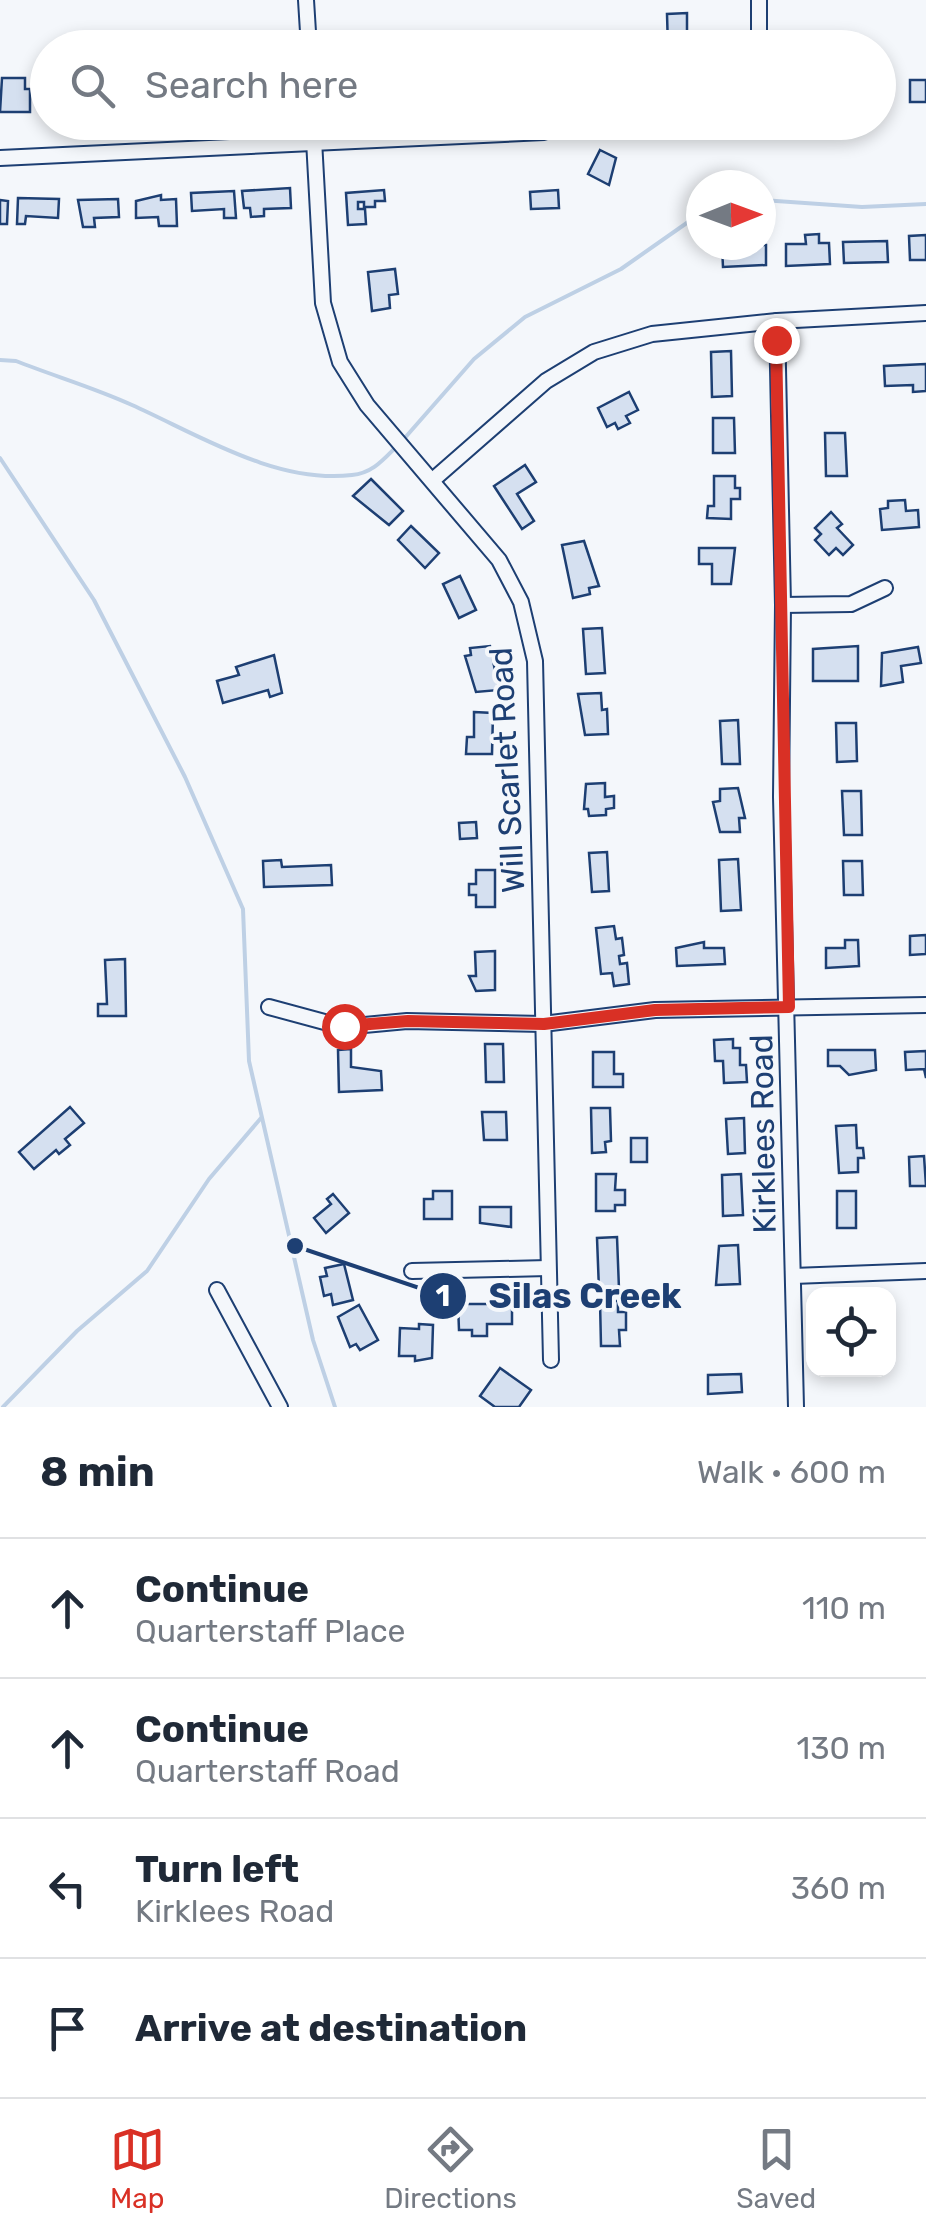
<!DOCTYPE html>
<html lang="en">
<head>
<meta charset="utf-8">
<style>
	:root { --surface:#fff; --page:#f6f6f7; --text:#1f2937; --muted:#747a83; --line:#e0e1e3; --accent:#d93025 }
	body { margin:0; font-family:Rubik,sans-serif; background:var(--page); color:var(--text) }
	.controls { position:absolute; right:30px; bottom:30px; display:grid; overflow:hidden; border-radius:20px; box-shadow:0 5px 15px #0003 }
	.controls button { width:90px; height:90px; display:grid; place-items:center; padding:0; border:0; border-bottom:2px solid var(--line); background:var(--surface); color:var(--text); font:50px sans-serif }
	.compass { position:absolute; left:686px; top:170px; width:90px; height:90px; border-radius:50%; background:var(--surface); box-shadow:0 5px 15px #0003; rotate:89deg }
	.stop { position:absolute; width:30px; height:30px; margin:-22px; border:8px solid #d93025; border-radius:50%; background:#fff }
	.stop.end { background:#d93025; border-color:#fff; box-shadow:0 2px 10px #0008 }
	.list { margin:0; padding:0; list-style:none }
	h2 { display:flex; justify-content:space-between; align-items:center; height:130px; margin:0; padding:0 40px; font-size:42px }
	h2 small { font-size:32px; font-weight:400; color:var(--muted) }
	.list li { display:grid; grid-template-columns:65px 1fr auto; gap:30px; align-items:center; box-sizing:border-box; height:140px; padding:0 40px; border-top:2px solid var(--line) }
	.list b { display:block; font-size:38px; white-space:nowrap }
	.list p { margin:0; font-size:32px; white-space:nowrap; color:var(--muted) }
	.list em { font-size:32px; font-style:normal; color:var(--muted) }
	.icon { flex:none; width:55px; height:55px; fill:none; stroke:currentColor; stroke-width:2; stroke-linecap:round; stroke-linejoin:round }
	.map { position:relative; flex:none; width:926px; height:1407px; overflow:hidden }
	.search { position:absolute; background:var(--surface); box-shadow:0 5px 15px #0003; left:30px; right:30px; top:30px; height:110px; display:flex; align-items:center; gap:25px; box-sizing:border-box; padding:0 35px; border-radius:55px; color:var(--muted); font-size:38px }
	.sheet { height:690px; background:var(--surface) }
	nav { display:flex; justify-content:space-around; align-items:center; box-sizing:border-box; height:140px; border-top:2px solid var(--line); background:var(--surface); font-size:28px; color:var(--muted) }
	nav a { display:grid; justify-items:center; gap:5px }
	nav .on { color:var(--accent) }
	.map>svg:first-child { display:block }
</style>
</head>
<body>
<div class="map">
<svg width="926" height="1407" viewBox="0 0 926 1407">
	<rect width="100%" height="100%" fill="#f4f7fb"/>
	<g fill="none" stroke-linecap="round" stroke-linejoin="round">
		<g stroke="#bed0e5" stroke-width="4">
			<path d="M761,200L862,207L926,204"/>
			<path d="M0,360L16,361C54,376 95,388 132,405C199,435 276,484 352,475C372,473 382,461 396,447"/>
			<path d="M403,440L474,359L525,317L621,269L701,213"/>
			<path d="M0,458L94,600L185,777L243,909L249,1061L313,1340L335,1407"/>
			<path d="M3,1407L77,1331L147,1271L209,1179L261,1118"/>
		</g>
	</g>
	<g fill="#d5e0f0" stroke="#1d3f73" stroke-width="2.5">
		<path d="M687,13V48H668L667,14Z"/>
		<path d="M2,78H25V89H30V112H0Z"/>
		<rect x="910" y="80" width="16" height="22"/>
		<path d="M600,150L616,158L609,185L588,174Z"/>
		<path d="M290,188L291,208L264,209V216L251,217L250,208H244L242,191Z"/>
		<path d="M384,190L385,201H375V207H364V202H358V209H365L366,224L348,225L346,193Z"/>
		<path d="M558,190L559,208L531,209L530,192Z"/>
		<path d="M234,191L236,218H224V209L192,211L191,193Z"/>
		<path d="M161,195V200L176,199L177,226H159L158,217L136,218V201Z"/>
		<path d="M18,198L59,199L58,218L26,216L25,224H17Z"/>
		<path d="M118,199L119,217L94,218L95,227H83L78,200Z"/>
		<path d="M0,200L8,201L7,224H0Z"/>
		<path d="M819,234V243H829L830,264L786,266V244H806L805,235Z"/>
		<path d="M926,235V260H910L909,236Z"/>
		<path d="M887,241L888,262L844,263L843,242Z"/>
		<path d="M766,245V265L723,267L722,246Z"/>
		<path d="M395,269L398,294L389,295L390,308L372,311L368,272Z"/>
		<path d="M731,351L732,396L712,397L711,352Z"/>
		<path d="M926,364V391L913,392V385L885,386L884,366Z"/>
		<path d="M629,392L638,410L626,416L630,423L618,429L615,423L607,427L598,408Z"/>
		<path d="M713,418H734L735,453H713Z"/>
		<path d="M825,433H845L847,476H826Z"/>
		<path d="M525,465L536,482L517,494L534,521L522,529L494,486Z"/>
		<path d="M714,476H735V488H740V499H731V519L707,518L708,506H714Z"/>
		<path d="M371,479L403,511L389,525L353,496Z"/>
		<path d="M905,500L906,511L918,510L919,527L882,530L880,509L888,508V501Z"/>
		<path d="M831,512L842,524L837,528L853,545L843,555L836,548L829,555L815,540L821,534L815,528Z"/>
		<path d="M411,526L439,553L425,568L398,540Z"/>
		<path d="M584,541L599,586L589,588L590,594L573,598L562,545Z"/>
		<path d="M699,548H735L731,584H712V564H699Z"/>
		<path d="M460,576L476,610L459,618L443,584Z"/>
		<path d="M602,628L605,673L586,674L583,629Z"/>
		<path d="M490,646L499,690L476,692L465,656L471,655L470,648Z"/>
		<path d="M858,646V681H813V649Z"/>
		<path d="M918,647L921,663L901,666L903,682L881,686L882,653Z"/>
		<path d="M274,655L282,693L270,697L268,690L223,703L217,681L239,675L236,667Z"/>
		<path d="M601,693L602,710L607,709L608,734L585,735L578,694Z"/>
		<path d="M474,712L493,713L492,754H466L467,737H474Z"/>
		<path d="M738,720L740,764H722L720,721Z"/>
		<path d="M836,723H856L857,761L837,762Z"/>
		<path d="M605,783V797L614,796V808L606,809V815L589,816L588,809H584L586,784Z"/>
		<path d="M738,788L745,818H739L740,832H720L713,802L720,801V789Z"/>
		<path d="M842,791H861L862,835H844Z"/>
		<path d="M476,822L477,838L460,839L459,823Z"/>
		<path d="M607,852L609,891L592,892L589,853Z"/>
		<path d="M738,859L741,910L721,911L719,860Z"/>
		<path d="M281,860L282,867L331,865L332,885L264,887L263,861Z"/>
		<path d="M843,861H862L863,895H844Z"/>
		<path d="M476,870H495V907H476V895H469V884H476Z"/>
		<path d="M614,926L616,939L622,938L624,955L619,956L620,964L627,963L629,984L614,986L612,973L601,974L596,928Z"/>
		<path d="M926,935V954L910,955V936Z"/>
		<path d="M845,940H858L859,966L826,968V948H845Z"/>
		<path d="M704,942V948H724L725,964L677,966L676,948Z"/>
		<path d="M495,951V990L476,991L469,976H476L475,952Z"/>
		<path d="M125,959L126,1016H98V1004H107L105,960Z"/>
		<path d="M733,1039V1048H740V1065H746L747,1082L724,1083L723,1061H715L714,1040Z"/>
		<path d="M485,1044H503L504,1082H486Z"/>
		<path d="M351,1049V1067L381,1071L382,1090L339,1092L338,1050Z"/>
		<path d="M828,1050H875L876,1070L849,1075L840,1066H828Z"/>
		<path d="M926,1051V1078L924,1069L906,1070L905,1052Z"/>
		<path d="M593,1052H614V1074H623V1087H593Z"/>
		<path d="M70,1107L84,1123L65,1139L70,1145L59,1154L56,1150L34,1169L19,1152Z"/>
		<path d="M591,1108H610L611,1141L605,1142L606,1152L592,1153Z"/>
		<path d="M482,1112H506L507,1140H484Z"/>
		<path d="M744,1118L745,1153L728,1154L726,1119Z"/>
		<path d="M856,1125L857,1148H863L864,1158H858V1172L839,1173L836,1126Z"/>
		<rect x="631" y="1138" width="16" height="24"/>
		<path d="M924,1156L926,1186H910L909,1157Z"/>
		<path d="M596,1174H616L615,1190H625V1205H615V1211H596Z"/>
		<path d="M741,1174L743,1215L723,1216L722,1175Z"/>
		<path d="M433,1191H452V1219H424V1199H433Z"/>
		<rect x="837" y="1191" width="19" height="37"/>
		<path d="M333,1194L349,1213L326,1233L314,1218L331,1204L327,1199Z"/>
		<path d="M480,1207H511V1227L480,1223Z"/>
		<path d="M617,1237L619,1289L599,1290L597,1238Z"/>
		<path d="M738,1245L740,1284L716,1285L719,1246Z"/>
		<path d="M344,1264L353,1300L333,1305L331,1294L324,1296L320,1277L327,1276L325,1268Z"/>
		<path d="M600,1301H618V1312H626V1330H619L620,1346H601Z"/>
		<path d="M458,1304H512V1324H487V1336H472V1330H459Z"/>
		<path d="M359,1305L378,1340L360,1350L356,1344L350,1347L338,1317Z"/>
		<path d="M419,1324L433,1325L432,1358L415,1361V1356H399L400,1328L419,1329Z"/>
		<path d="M500,1368L531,1390L519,1407H495L480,1396Z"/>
		<path d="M741,1374L742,1392L708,1394V1375Z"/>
	</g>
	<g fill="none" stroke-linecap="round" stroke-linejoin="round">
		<g stroke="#1d3f73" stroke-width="18">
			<g id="minor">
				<path d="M306,0L309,48"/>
				<path d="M759,0V38"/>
				<path d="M313,122L323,303L340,362L367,405L499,560L521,602L535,661L551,1360"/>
				<path d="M0,158L544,132"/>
				<path d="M777,321L783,605L781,797L796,1407"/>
				<path d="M434,479L546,381L594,352L652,334L777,321L926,313"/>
				<path d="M783,605L851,604L885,588"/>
				<path d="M269,1007L343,1027L407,1021L543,1024L655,1010L926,1005"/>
				<path d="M412,1271L548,1268"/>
				<path d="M793,1276L926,1271"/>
				<path d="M217,1290L280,1407"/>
			</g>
		</g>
		<use href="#minor" stroke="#f4f7fb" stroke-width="14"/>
	</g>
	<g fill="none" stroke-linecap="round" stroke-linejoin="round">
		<path stroke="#d93025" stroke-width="12" d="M344,1026L408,1021L544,1024L655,1010L789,1007L776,340"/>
	</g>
	<g text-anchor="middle" stroke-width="8" stroke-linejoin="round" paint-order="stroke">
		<g font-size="32" fill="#1d3f73" stroke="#f4f7fb">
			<text transform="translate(507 770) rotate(-93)" y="11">Will Scarlet Road</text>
			<text transform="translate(763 1134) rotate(-91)" y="11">Kirklees Road</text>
		</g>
	</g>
	<path fill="none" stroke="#1d3f73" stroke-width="4" d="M295 1246L443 1296"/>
	<g fill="#1d3f73" stroke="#f4f7fb" stroke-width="4">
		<circle cx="295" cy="1246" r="10"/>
		<circle cx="443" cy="1296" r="25"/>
	</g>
	<g font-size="30" text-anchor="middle" font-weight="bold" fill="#fff">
		<text x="443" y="1306">1</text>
	</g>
	<g font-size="35" text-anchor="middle" font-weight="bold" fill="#1d3f73" stroke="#f4f7fb" stroke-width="8" stroke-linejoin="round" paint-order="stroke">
		<text x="585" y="1308">Silas Creek</text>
	</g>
</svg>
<div class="controls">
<button><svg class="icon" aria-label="locate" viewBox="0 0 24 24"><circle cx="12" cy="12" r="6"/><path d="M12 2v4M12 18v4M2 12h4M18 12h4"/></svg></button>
</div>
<svg class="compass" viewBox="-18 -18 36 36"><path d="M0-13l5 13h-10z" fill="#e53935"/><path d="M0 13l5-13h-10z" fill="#747a83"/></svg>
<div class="stop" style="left:344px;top:1026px"></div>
<div class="stop end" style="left:776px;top:340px"></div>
<div class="search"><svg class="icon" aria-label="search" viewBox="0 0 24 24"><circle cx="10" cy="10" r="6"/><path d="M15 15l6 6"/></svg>Search here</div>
</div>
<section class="sheet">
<h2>8 min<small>Walk · 600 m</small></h2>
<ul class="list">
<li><svg class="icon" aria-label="ahead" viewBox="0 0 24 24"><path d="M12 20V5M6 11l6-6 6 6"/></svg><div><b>Continue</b><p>Quarterstaff Place</p></div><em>110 m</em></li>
<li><svg class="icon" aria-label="ahead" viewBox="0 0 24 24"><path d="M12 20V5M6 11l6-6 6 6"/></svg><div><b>Continue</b><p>Quarterstaff Road</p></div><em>130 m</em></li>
<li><svg class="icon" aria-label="left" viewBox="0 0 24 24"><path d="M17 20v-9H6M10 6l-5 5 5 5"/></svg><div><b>Turn left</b><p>Kirklees Road</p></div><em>360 m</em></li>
<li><svg class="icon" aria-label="arrive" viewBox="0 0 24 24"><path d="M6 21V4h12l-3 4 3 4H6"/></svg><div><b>Arrive at destination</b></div></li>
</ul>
</section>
<nav>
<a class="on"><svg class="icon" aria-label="map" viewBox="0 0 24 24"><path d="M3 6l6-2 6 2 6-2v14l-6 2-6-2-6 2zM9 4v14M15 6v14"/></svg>Map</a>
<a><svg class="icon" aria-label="directions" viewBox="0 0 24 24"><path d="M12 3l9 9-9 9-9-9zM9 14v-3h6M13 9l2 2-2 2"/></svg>Directions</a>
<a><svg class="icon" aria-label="saved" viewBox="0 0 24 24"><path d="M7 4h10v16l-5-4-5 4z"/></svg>Saved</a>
</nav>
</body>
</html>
